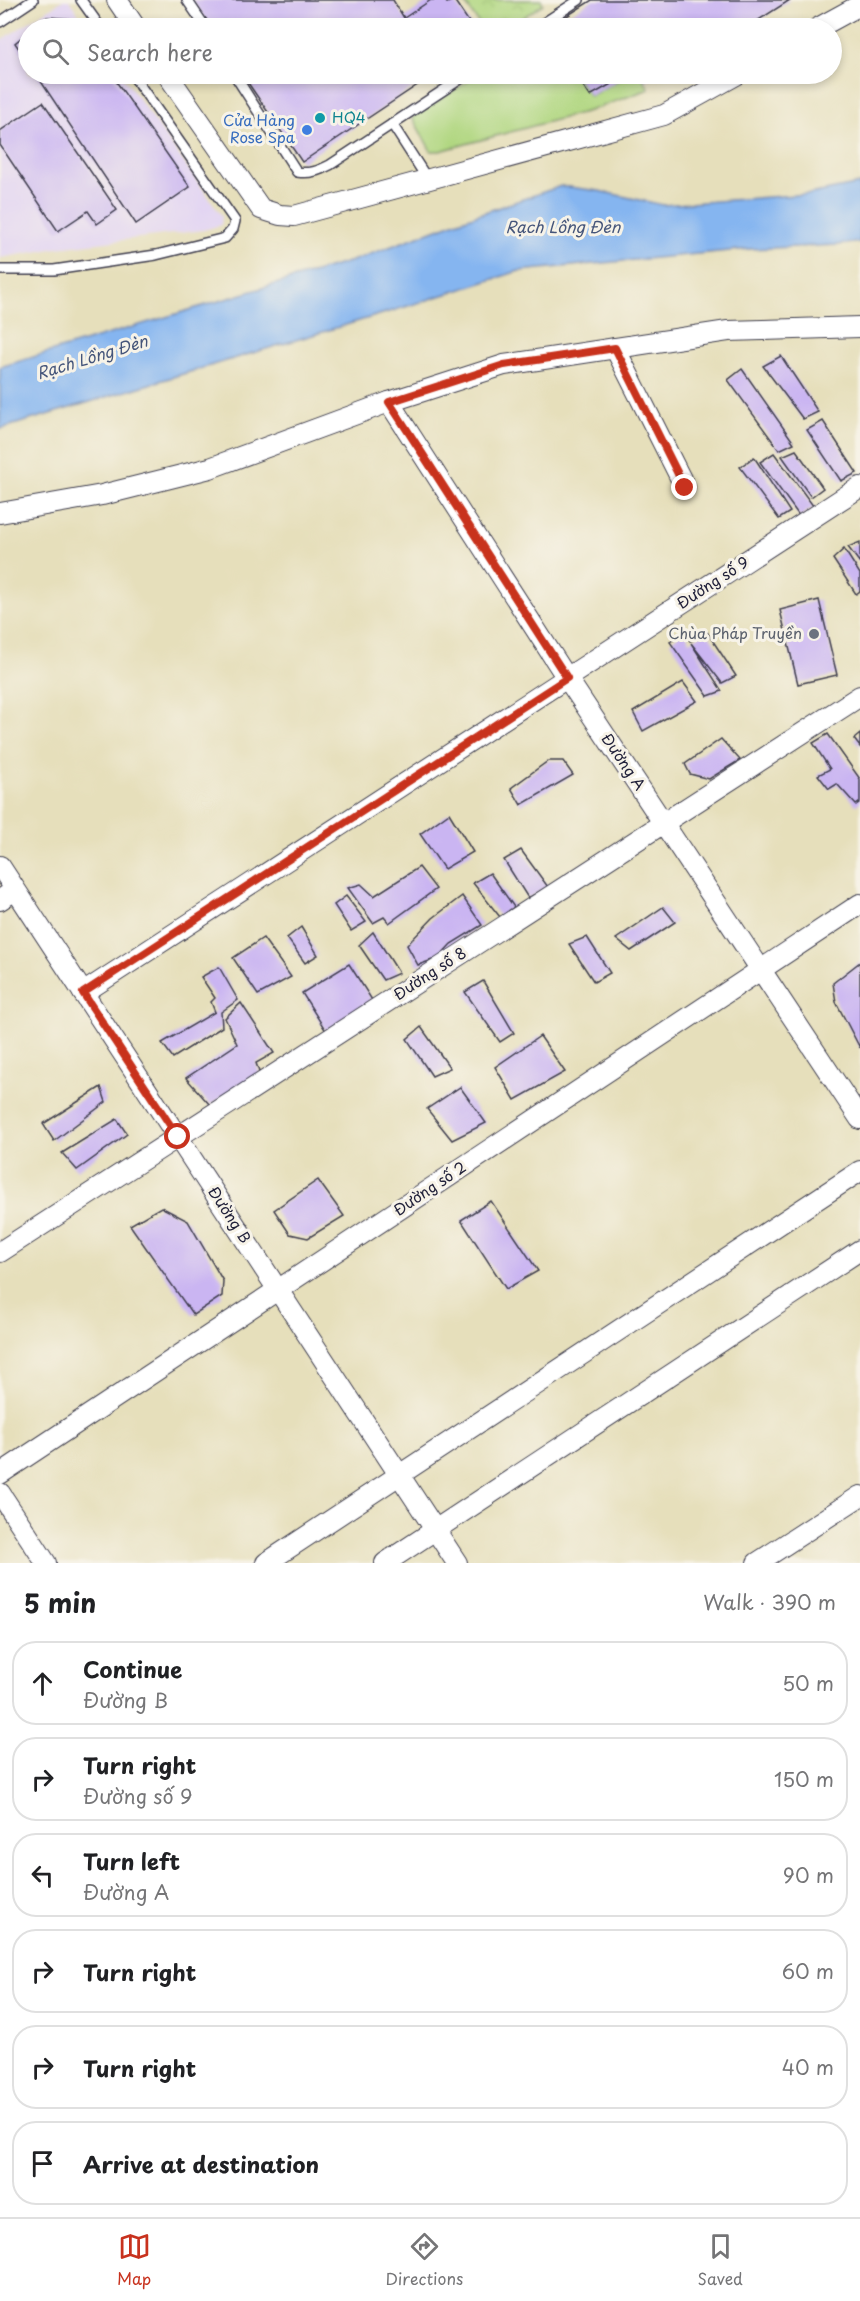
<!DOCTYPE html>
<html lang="en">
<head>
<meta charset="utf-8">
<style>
	:root { --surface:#fff; --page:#f6f6f6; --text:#202124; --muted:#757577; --line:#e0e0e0; --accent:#c8321e }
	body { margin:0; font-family:"Playpen Sans",sans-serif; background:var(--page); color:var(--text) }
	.stop { position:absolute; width:18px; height:18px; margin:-14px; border:4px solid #c8321e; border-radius:50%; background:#fff }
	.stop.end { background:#c8321e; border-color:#fff; box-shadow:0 2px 6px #0008 }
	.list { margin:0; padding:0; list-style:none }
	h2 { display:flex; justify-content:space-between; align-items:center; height:78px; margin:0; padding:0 24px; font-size:26px }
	h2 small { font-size:20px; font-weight:400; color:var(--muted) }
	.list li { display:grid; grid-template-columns:39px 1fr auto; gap:18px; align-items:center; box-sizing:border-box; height:84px; margin:0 12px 12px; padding:0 12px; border:2px solid var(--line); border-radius:24px }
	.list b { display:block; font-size:22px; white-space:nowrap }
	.list p { margin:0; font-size:20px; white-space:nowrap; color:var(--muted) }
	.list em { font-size:20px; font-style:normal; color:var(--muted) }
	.icon { flex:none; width:33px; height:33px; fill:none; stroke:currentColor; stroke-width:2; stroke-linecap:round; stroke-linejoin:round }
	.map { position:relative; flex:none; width:860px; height:1563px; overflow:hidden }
	.search { position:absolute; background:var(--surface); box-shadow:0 3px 9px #0003; left:18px; right:18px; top:18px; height:66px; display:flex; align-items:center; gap:15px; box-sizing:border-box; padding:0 21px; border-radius:33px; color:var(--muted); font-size:22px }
	.sheet { height:654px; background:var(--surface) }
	nav { display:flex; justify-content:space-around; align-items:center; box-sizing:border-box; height:84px; border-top:2px solid var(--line); background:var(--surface); font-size:16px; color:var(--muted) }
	nav a { display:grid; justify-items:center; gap:3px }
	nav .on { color:var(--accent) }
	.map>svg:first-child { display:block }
</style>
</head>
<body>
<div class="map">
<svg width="860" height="1563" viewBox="0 0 860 1563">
	<defs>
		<pattern id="park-crowns" width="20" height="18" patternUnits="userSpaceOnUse" patternTransform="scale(1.5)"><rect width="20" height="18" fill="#b1d781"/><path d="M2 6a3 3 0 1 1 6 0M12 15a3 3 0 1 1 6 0" fill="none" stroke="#98b870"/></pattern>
	</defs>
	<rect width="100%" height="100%" fill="#f7f3e8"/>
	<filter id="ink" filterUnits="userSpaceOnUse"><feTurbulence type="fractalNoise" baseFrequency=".0167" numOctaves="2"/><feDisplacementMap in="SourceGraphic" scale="12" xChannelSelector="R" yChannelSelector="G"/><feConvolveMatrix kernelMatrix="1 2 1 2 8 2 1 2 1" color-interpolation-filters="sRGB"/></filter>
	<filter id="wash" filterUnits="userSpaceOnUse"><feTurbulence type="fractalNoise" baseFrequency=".008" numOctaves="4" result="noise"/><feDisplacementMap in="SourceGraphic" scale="24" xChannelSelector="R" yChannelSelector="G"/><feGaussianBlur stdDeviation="1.35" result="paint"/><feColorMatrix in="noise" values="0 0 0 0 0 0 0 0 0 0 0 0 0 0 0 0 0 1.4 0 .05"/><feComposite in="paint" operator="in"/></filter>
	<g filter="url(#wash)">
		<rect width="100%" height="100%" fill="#e6dfbb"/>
		<path fill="#e2d4f3" d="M63,0H69L88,28H28V74H121L222,216L221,225L204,230L57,248L0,258V41Z"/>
		<path fill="#b1d781" stroke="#6a7c5e" stroke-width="1.5" d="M479,74H575L590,96L629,74H641L649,89L589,111L440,151H431L412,117Z"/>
		<path fill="url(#park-crowns)" stroke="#6a7c5e" stroke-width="1.5" d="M463,0H541L543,4L508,28H482Z"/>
		<path fill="#85b5f0" stroke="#546c96" stroke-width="1.5" d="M860,184V242L837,245L750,249L519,271L389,312L0,429V367L352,261L456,222L561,186L599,191L663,205L810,194Z"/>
		<g id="blocks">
			<g fill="#cab5f2">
				<path d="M192,0H393L404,18L431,0H445L447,3L454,0L473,28H212Z"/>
				<path d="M592,0H790L746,28H548Z"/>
				<path d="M47,17L74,19L80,28H33Z"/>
				<path d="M28,32V62L15,43Z"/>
				<path d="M36,74H111L190,187L136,224Z"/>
				<path d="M242,74H434L302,162Z"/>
				<path d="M575,74H629L590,96Z"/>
				<path d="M641,74H662L645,80Z"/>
				<path d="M43,102L117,210L97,224L88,211L58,231L0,145V131Z"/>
				<path d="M781,356L818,412L803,419L763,366Z"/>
				<path d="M742,369L794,443L779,450L728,380Z"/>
				<path d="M823,421L857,473L841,481L807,430Z"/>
				<path d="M796,450L823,488L811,497L782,456Z"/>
				<path d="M774,453L814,507L800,517L760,462Z"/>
				<path d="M754,457L790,512L779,519L740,467Z"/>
				<path d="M860,542V563L848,547Z"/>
				<path d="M844,549L860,574V591L856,594L833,559Z"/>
				<path d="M819,600L837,675L798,684L780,610Z"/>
				<path d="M684,631L690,641L707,632L736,676L722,683L691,643L722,691L708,696L670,642Z"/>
				<path d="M683,682L697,701L643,731L633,712Z"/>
				<path d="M828,734L860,779V802L856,805L837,784L829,789L818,775L830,769L813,743Z"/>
				<path d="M860,734V747L854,739Z"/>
				<path d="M721,739L740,760L709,779L690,774L685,764Z"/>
				<path d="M548,761H563L573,775L521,805L511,788Z"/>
				<path d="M449,813L473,852L444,869L420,834Z"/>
				<path d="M521,850L548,887L528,898L504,860Z"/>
				<path d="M419,867L436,889L389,923L384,917L373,923L348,888L361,884L374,896Z"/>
				<path d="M490,873L514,907L500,917L473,883Z"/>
				<path d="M346,896L366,922L351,931L334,905Z"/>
				<path d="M462,896L482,925L451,944L438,958L418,965L407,945L433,918Z"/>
				<path d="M663,907L675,922L631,951L616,939Z"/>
				<path d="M301,927L318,955L305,963L287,938Z"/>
				<path d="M373,932L399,973L383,980L359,945Z"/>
				<path d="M587,937L610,973L594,982L569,944Z"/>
				<path d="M263,938L291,977L258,995L233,958Z"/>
				<path d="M860,962V1048L836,1002L833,983Z"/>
				<path d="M349,964L372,1000L326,1031L302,993Z"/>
				<path d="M219,967L238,1000L221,1012L222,1027L173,1058L162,1043L215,1012L211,1002L215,998L201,977Z"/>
				<path d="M483,981L514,1033L500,1042L465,992Z"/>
				<path d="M241,1003L274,1053L256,1063L260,1075L210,1105L186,1078L237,1044L225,1018Z"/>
				<path d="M421,1027L450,1068L432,1076L407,1039Z"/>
				<path d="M540,1036L565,1072L515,1100L495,1067Z"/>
				<path d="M101,1087L106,1102L54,1141L43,1124Z"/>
				<path d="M460,1087L486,1123L452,1140L427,1109Z"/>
				<path d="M117,1119L127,1134L77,1170L62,1153Z"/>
				<path d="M318,1180L344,1216L308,1238L290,1234L274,1210Z"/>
				<path d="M491,1201L538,1271L506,1289L461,1220Z"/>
				<path d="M161,1207L188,1221L223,1281L222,1296L193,1315L130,1225Z"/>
			</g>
		</g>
	</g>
	<g filter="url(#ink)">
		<use href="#blocks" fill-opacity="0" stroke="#3f3e4e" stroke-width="1.5"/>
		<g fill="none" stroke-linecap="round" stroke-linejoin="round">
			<g stroke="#3f3e4e" stroke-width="12">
				<g id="lane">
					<path d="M81,0L101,28"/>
					<path d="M187,0L206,28"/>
					<path d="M0,22L33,0"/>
					<path d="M536,28L579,0"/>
					<path d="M234,74L297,172C310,174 318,171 330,165L468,74"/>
					<path d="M392,124L428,180"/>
					<path d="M0,270H54L156,255L225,238L233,229L235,221L132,74"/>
				</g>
			</g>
			<g stroke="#3f3e4e" stroke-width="22">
				<g id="street">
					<path d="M117,0L136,28"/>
					<path d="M818,28L860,5"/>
					<path d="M167,74L261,209L280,215L294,216L664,115L738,74"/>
					<path d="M615,348L685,487"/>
					<path d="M389,402L567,678L860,1119"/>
					<path d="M0,513L102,495L210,468L389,402L504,365L728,331L860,327"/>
					<path d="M0,866L457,1563"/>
					<path d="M0,900L15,890"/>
					<path d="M83,993L860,487"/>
					<path d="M0,1252L860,696"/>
					<path d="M0,1474L860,904"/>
					<path d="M0,1493L46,1563"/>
					<path d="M266,1563L860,1171"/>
					<path d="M385,1563L860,1250"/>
					<path d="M757,1563L860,1496"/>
				</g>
			</g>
			<use href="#lane" stroke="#fff" stroke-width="9"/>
			<use href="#street" stroke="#fff" stroke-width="20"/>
		</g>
	</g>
	<g fill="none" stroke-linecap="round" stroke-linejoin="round" filter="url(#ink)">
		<path stroke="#c8321e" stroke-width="8" d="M178,1137L83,993L567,678L389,402L504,365L615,348L685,488"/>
	</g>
	<circle fill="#0f9aa8" stroke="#f7f3e8" stroke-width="2" cx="320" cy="118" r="6"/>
	<circle fill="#3f7fe0" stroke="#f7f3e8" stroke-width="2" cx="307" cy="130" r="6"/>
	<circle fill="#6b7280" stroke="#f7f3e8" stroke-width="2" cx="814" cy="634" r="6"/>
	<g text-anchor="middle" stroke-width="6" stroke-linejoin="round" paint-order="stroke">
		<g font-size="15" fill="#0d838f" stroke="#f7f3e8" text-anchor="start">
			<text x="332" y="123">HQ4</text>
		</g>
		<g font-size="15" fill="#366cbe" stroke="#f7f3e8" text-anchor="end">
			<text x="295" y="126">Cửa Hàng<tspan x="295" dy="17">Rose Spa</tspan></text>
		</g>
		<g font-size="15" fill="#22223b" stroke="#f7f3e8">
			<text transform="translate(713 583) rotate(-33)" y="5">Đường số 9</text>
			<text transform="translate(623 762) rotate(56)" y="5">Đường A</text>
			<text transform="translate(430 974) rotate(-33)" y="5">Đường số 8</text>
			<text transform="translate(430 1189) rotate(-34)" y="5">Đường số 2</text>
			<text transform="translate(229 1215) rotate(57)" y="5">Đường B</text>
		</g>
		<g font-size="15" fill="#5b616d" stroke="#f7f3e8" text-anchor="end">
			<text x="802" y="639">Chùa Pháp Truyền</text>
		</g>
		<g font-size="16" font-style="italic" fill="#45557a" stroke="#f7f3e8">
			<text x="563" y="233">Rạch Lồng Đèn</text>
			<text transform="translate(92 357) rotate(-17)" y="6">Rạch Lồng Đèn</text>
		</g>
	</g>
</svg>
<div class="stop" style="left:178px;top:1137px"></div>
<div class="stop end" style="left:685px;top:488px"></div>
<div class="search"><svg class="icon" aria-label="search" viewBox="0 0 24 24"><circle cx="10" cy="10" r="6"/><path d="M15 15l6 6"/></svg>Search here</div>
</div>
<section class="sheet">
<h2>5 min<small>Walk · 390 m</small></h2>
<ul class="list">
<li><svg class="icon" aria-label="ahead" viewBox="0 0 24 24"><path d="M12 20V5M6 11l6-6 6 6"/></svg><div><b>Continue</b><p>Đường B</p></div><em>50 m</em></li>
<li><svg class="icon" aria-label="right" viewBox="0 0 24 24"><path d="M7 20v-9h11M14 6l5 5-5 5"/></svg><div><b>Turn right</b><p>Đường số 9</p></div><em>150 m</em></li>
<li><svg class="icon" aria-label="left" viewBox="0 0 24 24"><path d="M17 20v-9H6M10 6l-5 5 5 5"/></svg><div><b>Turn left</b><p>Đường A</p></div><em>90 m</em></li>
<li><svg class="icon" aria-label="right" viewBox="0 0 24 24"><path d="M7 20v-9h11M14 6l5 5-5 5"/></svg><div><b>Turn right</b></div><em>60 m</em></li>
<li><svg class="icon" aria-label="right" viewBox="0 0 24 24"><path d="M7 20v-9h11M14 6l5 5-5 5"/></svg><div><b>Turn right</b></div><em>40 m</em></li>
<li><svg class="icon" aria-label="arrive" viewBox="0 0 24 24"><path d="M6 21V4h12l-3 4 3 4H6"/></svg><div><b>Arrive at destination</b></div></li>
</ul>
</section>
<nav>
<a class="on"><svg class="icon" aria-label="map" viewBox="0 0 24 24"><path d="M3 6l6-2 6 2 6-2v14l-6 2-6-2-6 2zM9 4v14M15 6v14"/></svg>Map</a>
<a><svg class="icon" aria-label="directions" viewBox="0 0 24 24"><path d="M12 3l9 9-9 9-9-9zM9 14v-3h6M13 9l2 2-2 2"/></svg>Directions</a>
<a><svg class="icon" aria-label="saved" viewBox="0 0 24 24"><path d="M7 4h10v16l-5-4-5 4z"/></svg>Saved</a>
</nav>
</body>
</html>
